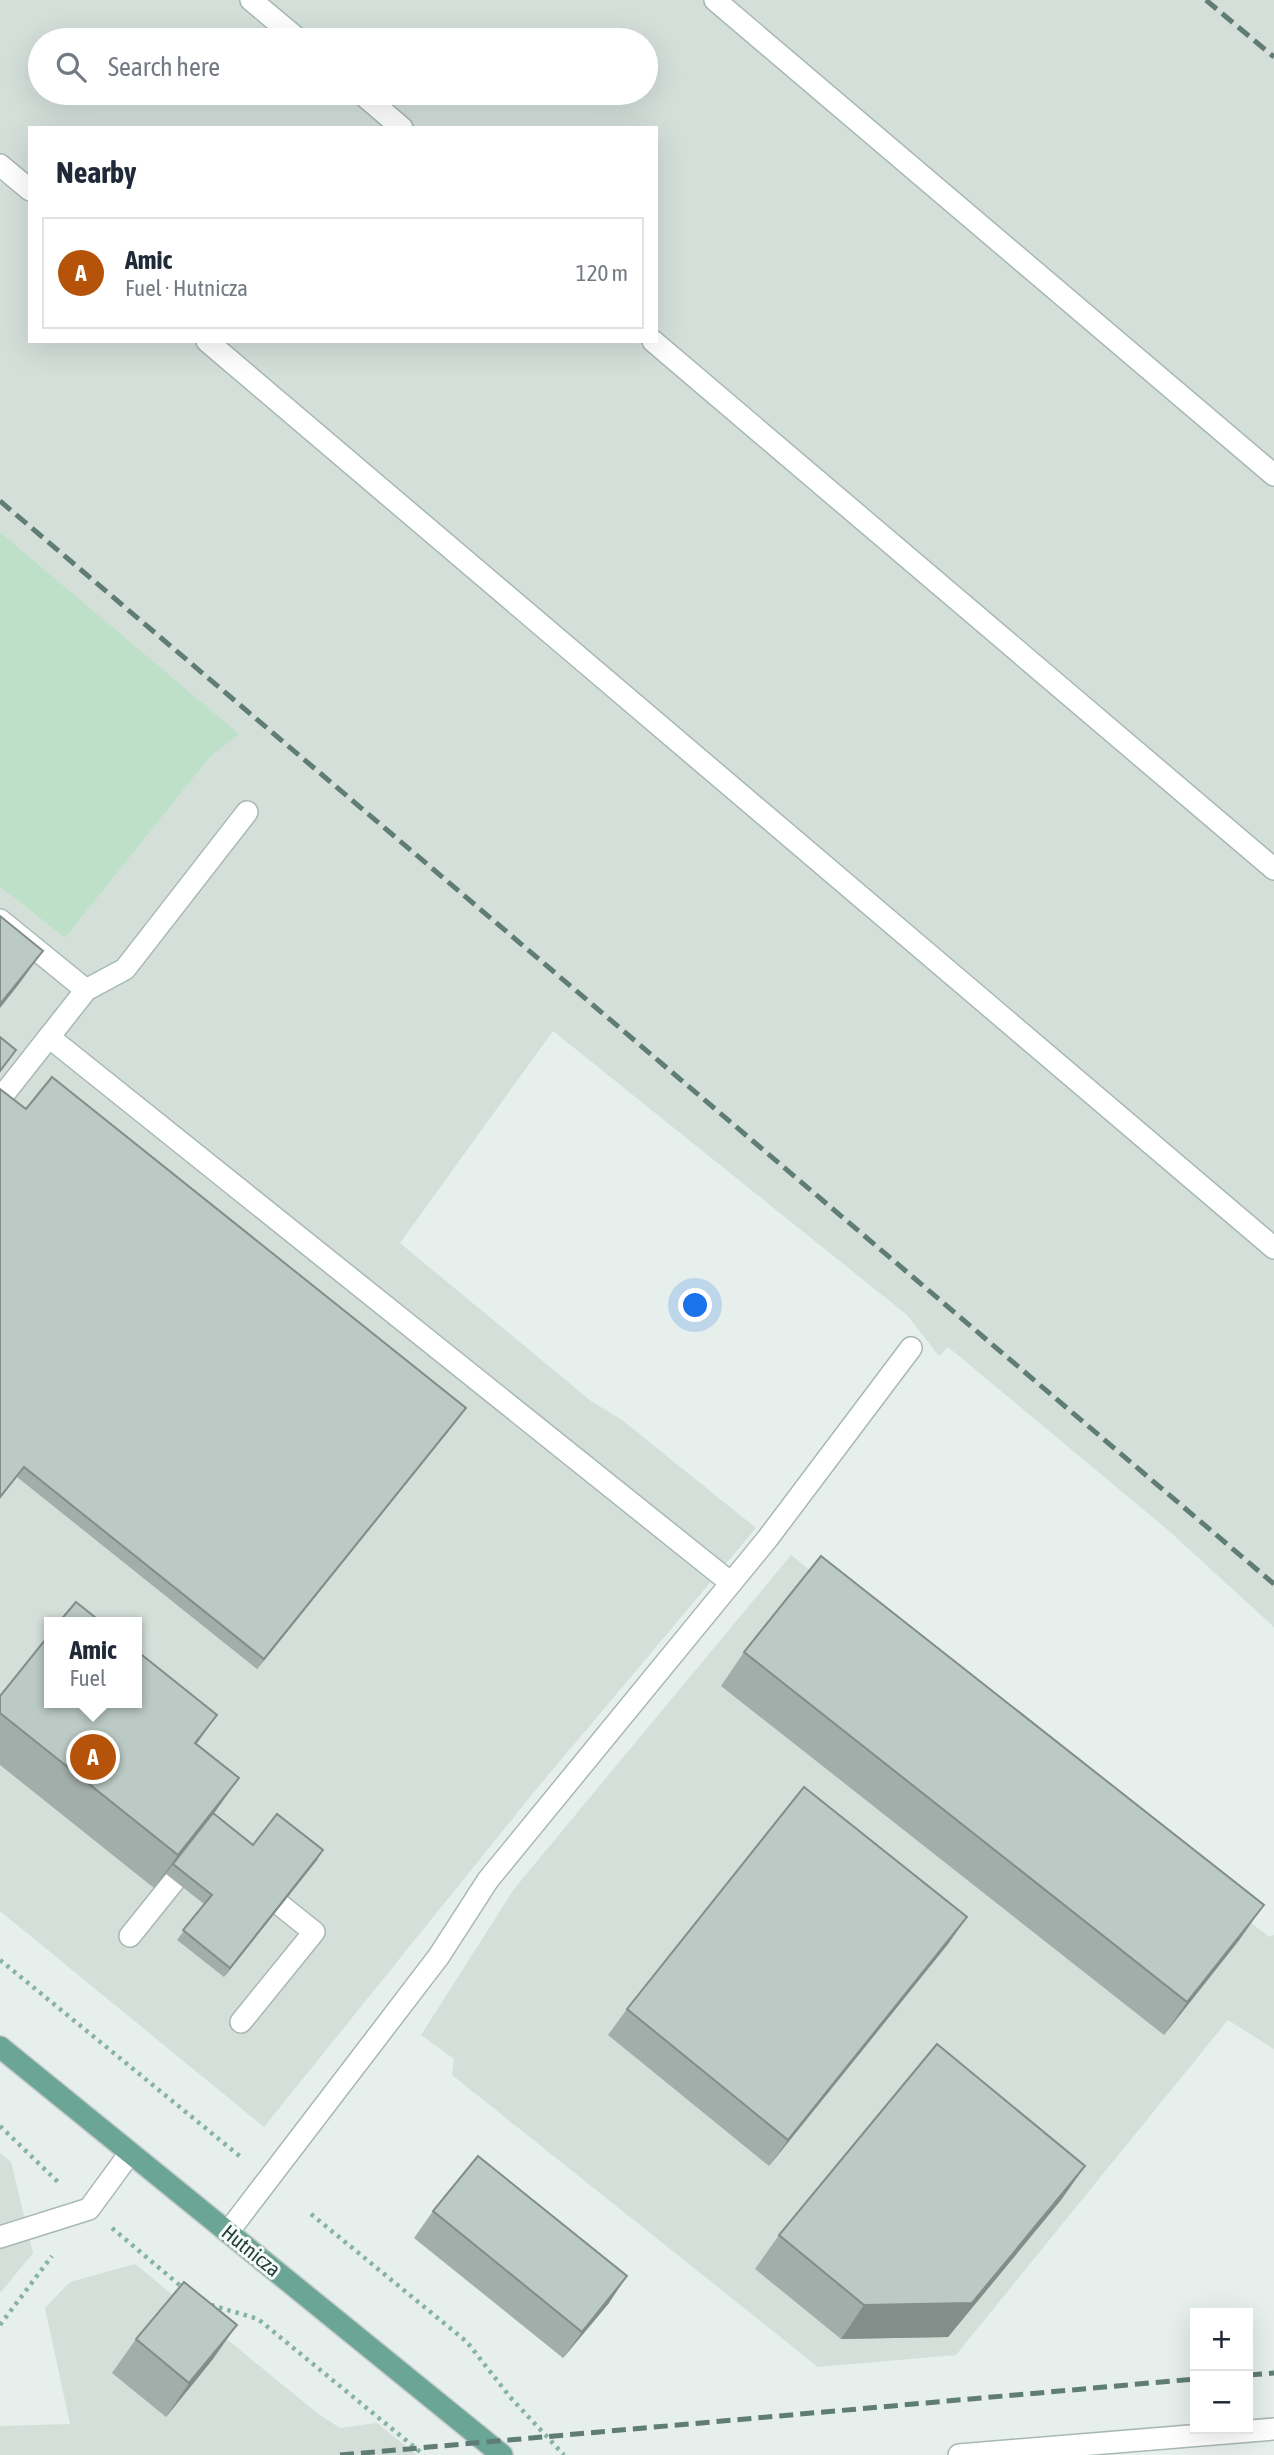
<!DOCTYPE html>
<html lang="en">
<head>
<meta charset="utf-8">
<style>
	:root { --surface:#fff; --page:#f6f6f7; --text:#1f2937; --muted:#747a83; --line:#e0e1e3; --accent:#b45309 }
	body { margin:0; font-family:"Asap Condensed",sans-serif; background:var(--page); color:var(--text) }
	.controls { position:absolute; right:21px; bottom:21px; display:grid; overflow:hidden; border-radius:0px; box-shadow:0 7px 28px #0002 }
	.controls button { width:63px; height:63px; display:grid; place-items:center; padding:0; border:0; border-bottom:2px solid var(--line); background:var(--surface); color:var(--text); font:35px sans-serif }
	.you { position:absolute; left:696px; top:1306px; width:24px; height:24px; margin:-18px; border:5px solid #fff; border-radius:50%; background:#1a73e8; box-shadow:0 0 0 10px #1a73e833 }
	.badge { display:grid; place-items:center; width:46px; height:46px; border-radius:50%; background:var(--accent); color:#fff; font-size:23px; font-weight:700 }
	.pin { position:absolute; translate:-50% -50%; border:4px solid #fff; box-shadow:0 2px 7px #0006 }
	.popup { position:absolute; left:44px; top:1617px; width:98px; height:91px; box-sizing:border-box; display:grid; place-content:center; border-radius:0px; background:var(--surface); filter:drop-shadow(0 2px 5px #0005); font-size:23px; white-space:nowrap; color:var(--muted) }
	.popup b { font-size:26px; color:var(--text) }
	.popup::after { content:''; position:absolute; left:50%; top:100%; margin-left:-14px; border:14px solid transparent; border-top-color:var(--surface) }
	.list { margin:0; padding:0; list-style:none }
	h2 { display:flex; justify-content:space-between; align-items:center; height:91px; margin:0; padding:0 28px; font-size:30px }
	h2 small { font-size:23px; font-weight:400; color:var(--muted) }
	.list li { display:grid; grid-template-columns:46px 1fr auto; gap:21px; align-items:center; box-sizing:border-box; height:112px; margin:0 14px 14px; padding:0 14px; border:2px solid var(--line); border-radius:0px }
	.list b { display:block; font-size:26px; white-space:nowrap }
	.list p { margin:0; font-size:23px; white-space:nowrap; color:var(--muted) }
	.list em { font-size:23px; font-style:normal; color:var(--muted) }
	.icon { flex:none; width:38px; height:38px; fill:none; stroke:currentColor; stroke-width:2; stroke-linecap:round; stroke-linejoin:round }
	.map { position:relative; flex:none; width:1274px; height:2455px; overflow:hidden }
	.search { position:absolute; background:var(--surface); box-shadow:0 7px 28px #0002; left:28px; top:28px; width:630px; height:77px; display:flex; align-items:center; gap:18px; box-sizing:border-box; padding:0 24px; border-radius:38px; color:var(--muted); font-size:26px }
	.panel { position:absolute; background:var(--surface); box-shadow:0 7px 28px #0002; left:28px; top:126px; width:630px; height:217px; border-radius:0px }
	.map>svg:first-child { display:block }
</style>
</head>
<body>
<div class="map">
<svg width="1274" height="2455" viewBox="0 0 1274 2455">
	<rect width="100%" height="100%" fill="#e6efeb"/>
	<g fill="#d4dfda" fill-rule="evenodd">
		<path d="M0,0H1274V1627L1169,1531L948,1347L939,1356L907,1315L553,1031L400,1243L591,1401L622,1420L756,1528L534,1792L264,2127L0,1911V887L65,938L210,757L238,734L0,532ZM40,40H646V93H40ZM30,128H656V341H30ZM49,1622H137V1703H49Z"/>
		<path d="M791,1555L1269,1937L1274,1935V2049L1228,2020L956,2355L818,2367L452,2075L454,2059L421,2035L514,1889Z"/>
		<path d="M0,2153L11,2162L33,2253L0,2293Z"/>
		<path d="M135,2264L317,2413L340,2428L377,2423L417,2455H0V2426L70,2424L45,2308L70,2282Z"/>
	</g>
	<path fill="#bfe0c8" d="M0,532L239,734L210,757L65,938L0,887Z"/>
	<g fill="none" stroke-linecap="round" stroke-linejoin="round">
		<g stroke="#a8b8b2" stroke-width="24">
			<g id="minor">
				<path d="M251,0L299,40"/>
				<path d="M715,0L1274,475"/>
				<path d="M361,93L402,128"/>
				<path d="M0,165L30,190"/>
				<path d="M207,341L1274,1248"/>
				<path d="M653,341L1274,869"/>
				<path d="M0,920L86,990"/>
				<path d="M49,1037L731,1583"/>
				<path d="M0,1099L86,990L125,969L247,812"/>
				<path d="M130,1936L191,1860"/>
				<path d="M241,2022L314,1932L259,1888"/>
				<path d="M228,2232L439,1956L488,1880L768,1538L911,1348"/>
				<path d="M0,2237L89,2209L130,2153"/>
				<path d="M959,2455L1274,2429"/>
			</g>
		</g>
		<g stroke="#c2cac8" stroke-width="24">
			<path id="major" d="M0,2047L502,2455"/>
		</g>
		<g stroke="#86b3a5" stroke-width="4.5" stroke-dasharray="3.5 5" stroke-linecap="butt">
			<path d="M0,1960L242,2158"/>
			<path d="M0,2126L60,2184"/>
			<path d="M311,2214L467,2342L510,2397L564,2455"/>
			<path d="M112,2228L183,2288"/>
			<path d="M211,2305L258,2319L424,2455"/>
			<path d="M0,2325L52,2256"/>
		</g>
		<use href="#minor" stroke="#fff" stroke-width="21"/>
		<use href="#major" stroke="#6aa596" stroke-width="21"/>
		<g stroke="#5f7d75" stroke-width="5" stroke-dasharray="14 7" stroke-linecap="butt">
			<path d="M1206,0L1274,57"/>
			<path d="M0,501L1274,1584"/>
			<path d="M1248,2375L1274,2373"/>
			<path d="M340,2455L1195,2379"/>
		</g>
	</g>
	<g fill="#a1aea9">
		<path d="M0,1089L26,1109L459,1418L257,1669L17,1477L0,1499Z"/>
		<path d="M744,1652L1240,1939L1164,2035L721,1686Z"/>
		<path d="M0,1696L196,1744L214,1814L253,1845L317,1860L224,1977L177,1940L204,1904L166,1874L168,1870L154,1888L0,1765Z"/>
		<path d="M967,1917L948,1944L769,2166L608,2035L627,2009Z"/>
		<path d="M1085,2166L1061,2200L948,2337L841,2339L755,2269L779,2235Z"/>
		<path d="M433,2211L609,2303L563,2358L414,2238Z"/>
		<path d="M136,2339L213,2359L166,2417L112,2373Z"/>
	</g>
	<g fill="#838d89">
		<path d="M43,951L19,984L0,1008V1004Z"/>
		<path d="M466,1408L459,1418L257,1669L264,1659Z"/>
		<path d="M217,1715L193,1749L195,1743Z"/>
		<path d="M239,1778L215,1812L154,1888L178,1855Z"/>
		<path d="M323,1850L317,1860L224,1977L230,1968Z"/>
		<path d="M1264,1905L1240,1939L1164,2035L1187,2002Z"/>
		<path d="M967,1917L948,1944L769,2166L788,2140Z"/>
		<path d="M1085,2166L1061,2200L948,2337L841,2339L864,2305Z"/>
		<path d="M627,2276L609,2303L563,2358L582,2332Z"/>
		<path d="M237,2325L213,2359L166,2417L189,2383Z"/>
	</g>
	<g fill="#bbcac4" stroke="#838d89" stroke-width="2">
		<path d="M0,916L43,951L0,1004Z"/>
		<path d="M0,1037L16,1050L0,1071Z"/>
		<path d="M52,1077L466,1408L264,1659L24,1467L0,1497V1089L26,1109Z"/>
		<path d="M821,1556L1264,1905L1187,2002L744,1652Z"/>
		<path d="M76,1602L101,1622H59Z"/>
		<path d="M49,1635V1703H137V1651L217,1715L195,1743L239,1778L178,1855L0,1713V1696Z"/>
		<path d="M804,1787L967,1917L788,2140L627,2009Z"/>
		<path d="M213,1813L253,1845L277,1814L323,1850L230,1968L183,1930L212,1895L173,1864Z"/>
		<path d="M937,2044L1085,2166L972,2303L864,2305L779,2235Z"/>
		<path d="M478,2156L627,2276L582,2332L433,2211Z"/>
		<path d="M184,2282L237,2325L189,2383L136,2339Z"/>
	</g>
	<g text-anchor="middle" stroke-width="6" stroke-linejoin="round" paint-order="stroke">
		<g font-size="21" fill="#24423a" stroke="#f7fbf9">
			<text transform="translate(251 2251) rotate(39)" y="7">Hutnicza</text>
		</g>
	</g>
</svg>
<div class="controls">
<button>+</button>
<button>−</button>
</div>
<div class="you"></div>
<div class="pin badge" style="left:93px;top:1757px">A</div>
<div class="popup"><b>Amic</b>Fuel</div>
<div class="search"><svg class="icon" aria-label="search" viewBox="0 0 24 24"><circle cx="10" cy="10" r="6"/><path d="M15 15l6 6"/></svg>Search here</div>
<section class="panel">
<h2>Nearby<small></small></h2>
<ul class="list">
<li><span class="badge">A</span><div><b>Amic</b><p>Fuel · Hutnicza</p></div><em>120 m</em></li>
</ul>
</section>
</div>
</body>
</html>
